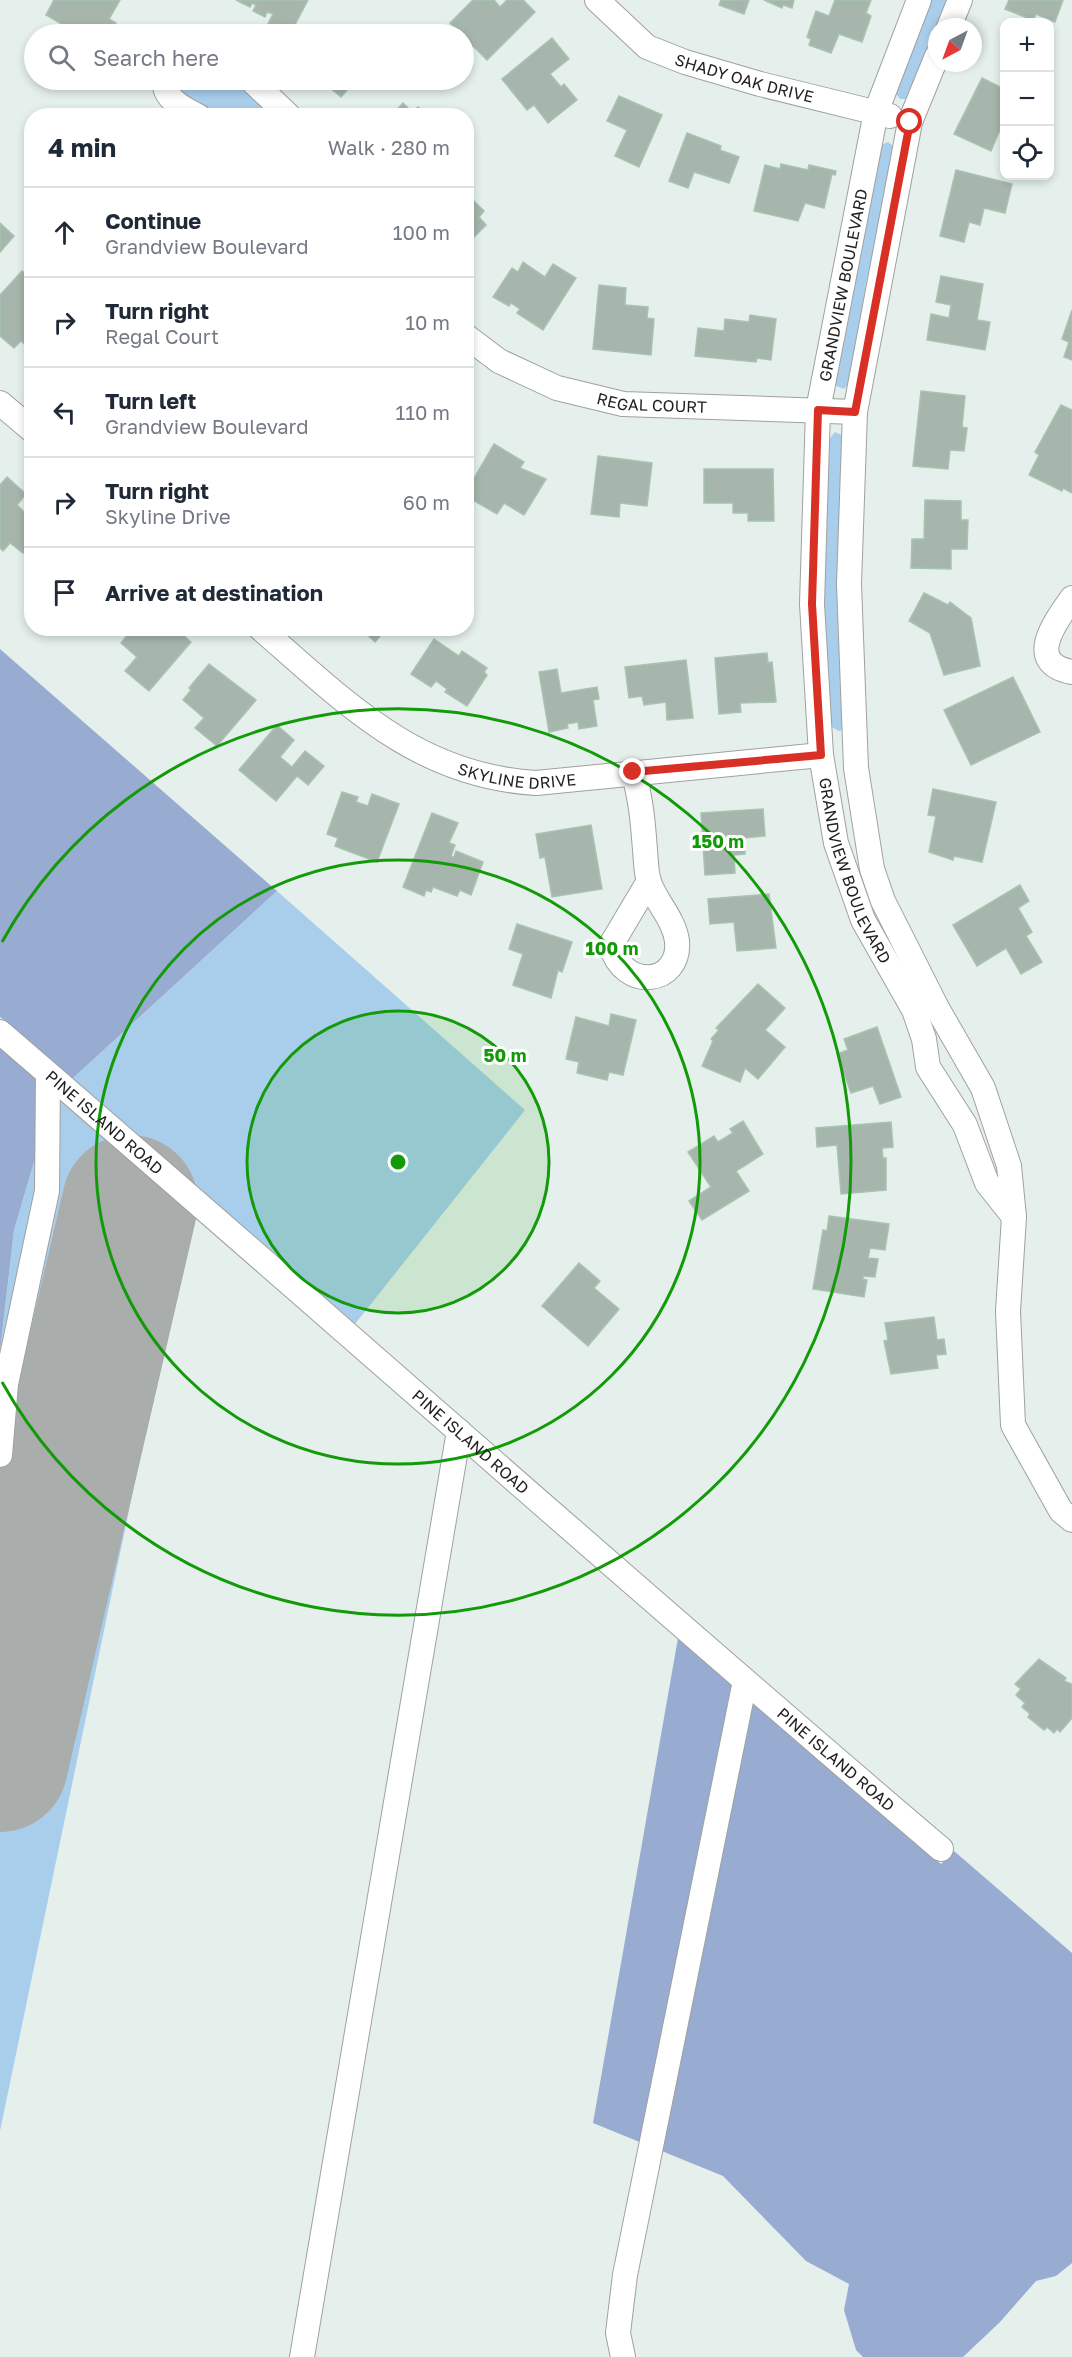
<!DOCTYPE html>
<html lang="en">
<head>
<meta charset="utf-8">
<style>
	:root { --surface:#fff; --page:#f2f2f3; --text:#1f2937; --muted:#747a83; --line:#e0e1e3 }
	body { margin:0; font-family:"Golos Text",sans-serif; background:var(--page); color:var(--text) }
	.controls { position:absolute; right:18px; top:18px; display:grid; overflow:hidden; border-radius:12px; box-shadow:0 3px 9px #0003 }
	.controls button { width:54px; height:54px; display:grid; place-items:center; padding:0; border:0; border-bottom:2px solid var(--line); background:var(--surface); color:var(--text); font:30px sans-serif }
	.compass { position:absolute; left:928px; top:18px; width:54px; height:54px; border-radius:50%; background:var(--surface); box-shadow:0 3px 9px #0003; rotate:221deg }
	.stop { position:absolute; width:18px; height:18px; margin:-14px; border:4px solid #d93025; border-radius:50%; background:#fff }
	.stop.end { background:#d93025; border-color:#fff; box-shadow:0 2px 6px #0008 }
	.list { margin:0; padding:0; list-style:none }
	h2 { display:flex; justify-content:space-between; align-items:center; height:78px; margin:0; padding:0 24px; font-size:26px }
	h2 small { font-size:20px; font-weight:400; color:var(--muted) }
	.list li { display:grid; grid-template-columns:39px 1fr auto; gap:18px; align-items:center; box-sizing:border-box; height:90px; padding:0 24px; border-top:2px solid var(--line) }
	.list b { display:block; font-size:22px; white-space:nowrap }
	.list p { margin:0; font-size:20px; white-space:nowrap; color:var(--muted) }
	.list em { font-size:20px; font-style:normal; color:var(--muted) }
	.icon { flex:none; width:33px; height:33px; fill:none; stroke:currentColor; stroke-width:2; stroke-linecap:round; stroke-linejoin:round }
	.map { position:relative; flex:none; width:1072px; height:2357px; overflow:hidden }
	.search { position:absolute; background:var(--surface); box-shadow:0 3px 9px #0003; left:24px; top:24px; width:450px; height:66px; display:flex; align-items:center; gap:15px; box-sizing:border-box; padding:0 21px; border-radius:33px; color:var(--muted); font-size:22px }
	.panel { position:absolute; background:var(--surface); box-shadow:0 3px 9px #0003; left:24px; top:108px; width:450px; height:528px; border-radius:24px }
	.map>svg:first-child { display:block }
</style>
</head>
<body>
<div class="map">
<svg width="1072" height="2357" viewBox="0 0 1072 2357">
	<rect width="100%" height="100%" fill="#e5f0ec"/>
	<g fill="#a9ceec">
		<path d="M927,0H949L915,91L906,99H900L896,94L897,88Z"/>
		<path d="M177,80H240L280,115C253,115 174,124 177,80Z"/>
		<path d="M888,142L898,150L896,158L866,283L852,380L844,389L836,386L833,380L881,145Z"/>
		<path d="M835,432L846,437L844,730L839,731L828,725L820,581L827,442Z"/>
		<path d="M277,891L525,1110L355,1324L72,1079Z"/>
		<path d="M54,1094L191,1212L0,2131V1351L14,1230Z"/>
	</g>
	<g fill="#98acd1">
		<path d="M0,649L277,891L72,1079L0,1017Z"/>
		<path d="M0,1048L54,1094L14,1230L0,1351Z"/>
		<path d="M678,1638L941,1864L954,1851L1072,1953V2263L1056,2276L1036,2281L1000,2322L963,2357H863L856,2350L844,2310L849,2284L806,2261L723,2176L593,2123Z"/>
	</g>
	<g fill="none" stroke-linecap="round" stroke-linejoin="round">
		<path stroke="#a9aeac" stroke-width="136" d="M0,1764L130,1203"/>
	</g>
	<g fill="#a7b6ad" stroke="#a7c3b1" stroke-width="1.5">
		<path d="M54,0H120L109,19L116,23L109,34H79L46,15Z"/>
		<path d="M236,0H308L290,34L268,24L273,14L267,12L265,17L253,11L256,5L252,3L250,7Z"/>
		<path d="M473,0H494L500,7L507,0H523L535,12L487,60L450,23Z"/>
		<path d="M721,0H749L744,14L719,5Z"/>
		<path d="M764,0H794L792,8L783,5L782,8Z"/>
		<path d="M835,0H871L866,13L871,16L862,42L839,34L831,53L809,45L811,39L807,37L816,11L829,16Z"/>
		<path d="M1009,0H1063L1055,22L1036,14L1033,20L1005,9Z"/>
		<path d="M552,38L569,59L550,74L561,87L564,84L577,100L548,123L534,105L527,110L502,79Z"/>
		<path d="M982,78L1004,89V120L991,151L954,134Z"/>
		<path d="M321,80H356L341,97Z"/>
		<path d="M619,96L662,115L639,167L615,156L627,130L607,121Z"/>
		<path d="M403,103L413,113L418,107L426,116H391Z"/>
		<path d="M687,133L721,146L720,150L739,157L729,183L694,172L688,188L669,181Z"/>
		<path d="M781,164L808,170L809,165L836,171L835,175L832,174L824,208L805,203L798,221L754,211L765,165L780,169Z"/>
		<path d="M956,170L1012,184L1005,213L984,208L980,225L969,222L964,242L940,236Z"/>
		<path d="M466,193L484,211L479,217L486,225L466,245Z"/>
		<path d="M0,223L14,236L0,252Z"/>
		<path d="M523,262L545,277L553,264L576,278L543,330L517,313L520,309L511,303L509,306L493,297L512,268L518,272Z"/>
		<path d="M22,271L32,279V351L21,341L14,348L0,336V295Z"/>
		<path d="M941,276L983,284L977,320L990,322L985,350L927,340L931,314L949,318L951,305L936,302Z"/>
		<path d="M599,285L626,288L625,305L648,307L647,318L654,319L651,355L593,349Z"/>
		<path d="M1072,310V360L1064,357L1069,342L1062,339Z"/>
		<path d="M750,315L776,319L771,360L757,358L756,362L695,356L698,328L724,331L725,319L749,322Z"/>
		<path d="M921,391L965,396L962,427L967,428L964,451L950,450L948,469L913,466Z"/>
		<path d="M1061,405L1072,410V493L1063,488L1062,491L1029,475L1039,455L1035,452Z"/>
		<path d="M494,444L524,462L520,468L546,479L524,515L504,503L497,514L466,496V492Z"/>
		<path d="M598,456L652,463L647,506L620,503L619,517L591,514Z"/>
		<path d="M704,469H773L774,521H748V513H733V503H704Z"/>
		<path d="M7,477L26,494L17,505L30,518L32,516V543L23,553L10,543L3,551L0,548V485Z"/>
		<path d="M925,500L961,501V520H968L967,549H951V569L911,568L912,539H924Z"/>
		<path d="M924,593L948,605L950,602L971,618L980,666L944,675L930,633L909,621Z"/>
		<path d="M133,628H175L191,642L149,691L125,671L137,657L121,643Z"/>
		<path d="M360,628H387L375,642Z"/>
		<path d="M434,639L459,656L462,651L487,668L484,672L487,675L467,706L445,692L447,689L436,681L431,687L411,674Z"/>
		<path d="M767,653L768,663L772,662L776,702L740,703L741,712L719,714L715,658Z"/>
		<path d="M686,660L693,718L667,720L666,702L644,705L642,696L629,698L625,667Z"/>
		<path d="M209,664L256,700L217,746L195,728L204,718L183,700L191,690L189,688Z"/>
		<path d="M557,669L561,693L597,687L599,699L593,700L597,726L579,729L578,722L567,724L568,728L549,732L539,672Z"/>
		<path d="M1013,677L1040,732L971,765L944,710Z"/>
		<path d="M277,725L294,740L280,757L292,767L305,751L324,766L308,785L297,776L276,801L239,770Z"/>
		<path d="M933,789L996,802L982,862L954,856L953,860L929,852L936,816L928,815Z"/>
		<path d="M342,792L358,797L356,802L368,806L372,794L399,804L377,862L335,846L338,838L327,834Z"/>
		<path d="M763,809L765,836L744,838L745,854L734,855L735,873L705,875L701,813Z"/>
		<path d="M432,813L458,823L449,843L455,845L451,856L454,857L456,851L483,862L471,895L460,890L457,896L433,887L431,892L426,890L424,896L403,887Z"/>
		<path d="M591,825L602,889L552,897L545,857L540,858L536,834Z"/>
		<path d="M1020,885L1029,901L1018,908L1032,932L1026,936L1042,962L1021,974L1006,948L977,966L953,925Z"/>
		<path d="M769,894L776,948L737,951L734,922L710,924L708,899Z"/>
		<path d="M517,924L572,942L562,972L558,970L551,998L513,985L523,954L509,949Z"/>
		<path d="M758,984L785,1008L765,1030L785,1047L758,1079L745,1068L740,1082L702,1066L713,1041L711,1039L719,1030L716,1028Z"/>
		<path d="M611,1014L636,1020L623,1075L609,1072L607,1080L577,1073L579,1062L566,1059L576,1017L609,1026Z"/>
		<path d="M877,1027L901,1097L880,1104L873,1086L851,1093L837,1054L848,1050L844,1039Z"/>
		<path d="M743,1121L763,1154L736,1171L749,1191L702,1220L689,1201L711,1187L688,1152L714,1136L718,1142L733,1133L730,1129Z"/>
		<path d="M891,1122L893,1147L882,1148L883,1158H886V1190L841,1194L837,1145L817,1147L816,1128Z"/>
		<path d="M829,1216L889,1224L885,1250L870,1248L868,1258L878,1259L875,1277L863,1276V1279L867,1280L864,1297L813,1289L823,1230L827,1231Z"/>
		<path d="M579,1263L600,1281L594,1288L619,1309L588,1346L542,1306Z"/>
		<path d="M934,1317L937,1340L944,1339L946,1354L936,1355L938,1368L891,1374L884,1341L888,1340L885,1323Z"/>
		<path d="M1039,1659L1066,1678L1064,1681L1072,1684V1718L1060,1732L1057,1729L1054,1733L1047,1727L1044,1730L1028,1717L1030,1714L1022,1707L1025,1703L1016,1695L1021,1689L1015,1684Z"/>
	</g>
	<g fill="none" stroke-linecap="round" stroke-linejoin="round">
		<g stroke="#a0a0a0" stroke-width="26">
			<g id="minor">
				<path id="s1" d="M597,0L647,47L685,62L760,84L890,116"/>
				<path id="s2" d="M919,0L876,112L818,410L812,604L821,755L836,843L863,920L914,1010L924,1039L928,1067L965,1125L987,1183L1014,1217"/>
				<path d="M949,27L960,0"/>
				<path d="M937,56L910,122L855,412L849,584L856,768L872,869L883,901L937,1008L983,1088L1009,1166L1014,1217L1008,1311L1013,1425L1061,1511L1072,1520"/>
				<path d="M165,80C162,98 184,109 198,116"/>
				<path d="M251,80L289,116"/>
				<path id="s3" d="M466,336L499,361L557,388L623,404L855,412"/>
				<path d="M0,403L32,430"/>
				<path d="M1072,598C1055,622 1024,663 1072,672"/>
				<path id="s4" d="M260,628C346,703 417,776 536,783L821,755"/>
				<path d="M633,772C641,798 643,823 645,850C646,860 646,873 649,882C656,902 674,919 677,941C681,985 623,992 611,945L649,881"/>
				<path id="s5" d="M0,1032C315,1303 625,1580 941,1849"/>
				<path d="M0,1455L6,1384L47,1191L48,1074"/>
				<path d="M302,2357L459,1431"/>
				<path d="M623,2357L618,2333L625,2275L745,1681"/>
			</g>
		</g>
		<use href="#minor" stroke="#fff" stroke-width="24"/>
	</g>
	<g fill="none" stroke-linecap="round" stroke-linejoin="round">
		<path stroke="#d93025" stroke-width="8" d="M633,772L821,755L812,604L818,410L855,412L910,122"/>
	</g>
	<circle cx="398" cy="1162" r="151" fill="#129a09" fill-opacity=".12"/>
	<g fill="none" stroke="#129a09" stroke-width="3">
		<circle cx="398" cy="1162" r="151"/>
		<circle cx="398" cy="1162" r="302"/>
		<path d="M2 942A453 453 0 1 1 2 1382"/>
	</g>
	<g text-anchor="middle" stroke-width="6" stroke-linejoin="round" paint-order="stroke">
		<g font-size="16" fill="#1f1f1f" stroke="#fff">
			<text dy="6" stroke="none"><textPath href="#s1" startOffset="171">SHADY OAK DRIVE</textPath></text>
			<text transform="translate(843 285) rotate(-79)" y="6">GRANDVIEW BOULEVARD</text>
			<text dy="6" stroke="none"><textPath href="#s3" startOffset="202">REGAL COURT</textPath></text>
			<text dy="6" stroke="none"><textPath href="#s4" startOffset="304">SKYLINE DRIVE</textPath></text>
			<text dy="6" stroke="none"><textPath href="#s2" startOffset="890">GRANDVIEW BOULEVARD</textPath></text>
			<text dy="6" stroke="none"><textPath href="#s5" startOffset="138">PINE ISLAND ROAD</textPath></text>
			<text dy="6" stroke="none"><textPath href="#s5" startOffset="624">PINE ISLAND ROAD</textPath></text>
			<text dy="6" stroke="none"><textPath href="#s5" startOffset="1108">PINE ISLAND ROAD</textPath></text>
		</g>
	</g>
	<circle cx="398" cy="1162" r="9" fill="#129a09" stroke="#fff" stroke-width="3"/>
	<g font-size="18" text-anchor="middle" font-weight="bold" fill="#129a09" stroke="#fff" stroke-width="6" stroke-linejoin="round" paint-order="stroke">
		<text x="718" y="848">150 m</text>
		<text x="612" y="955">100 m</text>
		<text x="505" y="1062">50 m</text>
	</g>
</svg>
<div class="controls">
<button>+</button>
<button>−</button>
<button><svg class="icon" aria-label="locate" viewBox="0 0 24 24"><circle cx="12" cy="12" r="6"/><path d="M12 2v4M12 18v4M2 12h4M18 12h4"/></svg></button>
</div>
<svg class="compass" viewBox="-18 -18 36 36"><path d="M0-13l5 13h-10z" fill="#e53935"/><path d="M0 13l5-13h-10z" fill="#747a83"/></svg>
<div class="stop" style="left:910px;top:122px"></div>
<div class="stop end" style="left:633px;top:772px"></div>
<div class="search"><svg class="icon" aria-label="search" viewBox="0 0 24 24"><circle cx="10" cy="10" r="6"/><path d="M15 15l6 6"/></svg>Search here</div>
<section class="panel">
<h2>4 min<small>Walk · 280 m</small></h2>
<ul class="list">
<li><svg class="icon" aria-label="ahead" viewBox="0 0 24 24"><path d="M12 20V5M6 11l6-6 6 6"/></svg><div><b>Continue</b><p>Grandview Boulevard</p></div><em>100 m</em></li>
<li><svg class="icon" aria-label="right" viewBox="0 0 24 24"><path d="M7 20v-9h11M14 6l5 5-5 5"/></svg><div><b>Turn right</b><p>Regal Court</p></div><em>10 m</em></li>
<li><svg class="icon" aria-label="left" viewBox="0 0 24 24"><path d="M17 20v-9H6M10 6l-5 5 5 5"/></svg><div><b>Turn left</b><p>Grandview Boulevard</p></div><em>110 m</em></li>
<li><svg class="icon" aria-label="right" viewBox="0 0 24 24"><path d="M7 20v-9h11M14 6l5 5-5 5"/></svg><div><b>Turn right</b><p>Skyline Drive</p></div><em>60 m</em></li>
<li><svg class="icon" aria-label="arrive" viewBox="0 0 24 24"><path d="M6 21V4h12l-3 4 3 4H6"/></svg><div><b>Arrive at destination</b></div></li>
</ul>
</section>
</div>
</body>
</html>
